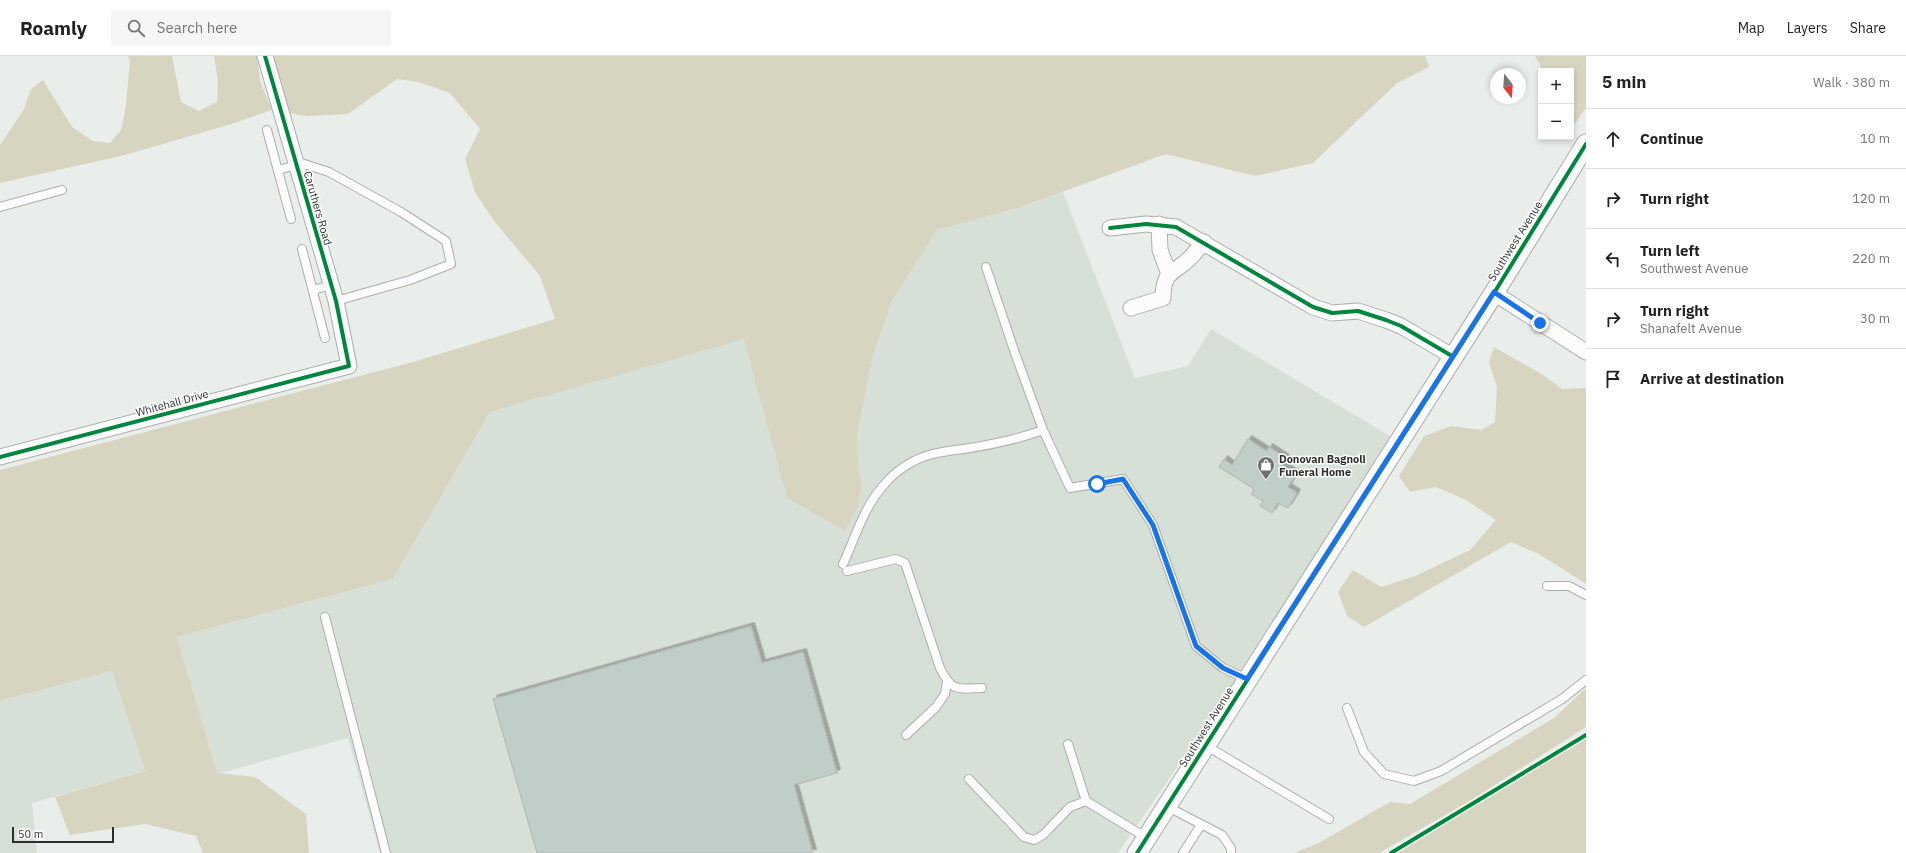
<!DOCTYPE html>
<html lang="en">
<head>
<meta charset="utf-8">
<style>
	:root { --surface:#fff; --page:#f6f6f6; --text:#202124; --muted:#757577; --line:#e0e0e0 }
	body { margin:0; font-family:"IBM Plex Sans",sans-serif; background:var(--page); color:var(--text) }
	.controls { position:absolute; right:12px; top:12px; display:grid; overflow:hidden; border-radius:0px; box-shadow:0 2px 6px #0003 }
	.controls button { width:36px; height:36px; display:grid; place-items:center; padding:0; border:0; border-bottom:1px solid var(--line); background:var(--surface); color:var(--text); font:20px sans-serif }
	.compass { position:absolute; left:1490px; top:12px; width:36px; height:36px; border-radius:50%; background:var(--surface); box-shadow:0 2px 6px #0003; rotate:163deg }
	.scale { position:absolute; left:12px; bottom:10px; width:102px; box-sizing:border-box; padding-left:4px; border:2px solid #2d2f2d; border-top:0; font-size:11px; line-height:14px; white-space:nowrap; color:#2d2f2d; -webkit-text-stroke:3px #fff; paint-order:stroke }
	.stop { position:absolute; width:12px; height:12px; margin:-9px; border:3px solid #1a73e8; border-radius:50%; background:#fff }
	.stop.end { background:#1a73e8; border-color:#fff; box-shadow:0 1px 4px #0008 }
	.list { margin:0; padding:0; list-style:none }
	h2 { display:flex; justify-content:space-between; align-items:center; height:52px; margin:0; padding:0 16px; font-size:17px }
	h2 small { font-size:13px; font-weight:400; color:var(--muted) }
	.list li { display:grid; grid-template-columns:26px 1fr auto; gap:12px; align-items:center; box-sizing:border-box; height:60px; padding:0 16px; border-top:1px solid var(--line) }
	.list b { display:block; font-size:15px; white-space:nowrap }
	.list p { margin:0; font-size:13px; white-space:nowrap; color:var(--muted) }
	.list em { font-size:13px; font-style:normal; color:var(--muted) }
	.icon { flex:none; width:22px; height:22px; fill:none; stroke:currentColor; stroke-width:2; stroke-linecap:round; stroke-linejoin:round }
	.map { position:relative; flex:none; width:1586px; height:797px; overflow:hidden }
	header { display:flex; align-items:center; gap:24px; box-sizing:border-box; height:56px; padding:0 20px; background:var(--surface); border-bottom:1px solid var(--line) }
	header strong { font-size:19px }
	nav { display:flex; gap:22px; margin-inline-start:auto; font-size:14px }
	.search { width:280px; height:36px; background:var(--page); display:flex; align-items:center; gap:10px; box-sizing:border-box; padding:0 14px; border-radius:0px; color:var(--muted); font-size:15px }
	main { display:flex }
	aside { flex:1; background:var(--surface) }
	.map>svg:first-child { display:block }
</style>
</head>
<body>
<header>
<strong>Roamly</strong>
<div class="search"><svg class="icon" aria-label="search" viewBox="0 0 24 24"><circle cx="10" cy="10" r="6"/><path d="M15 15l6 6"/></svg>Search here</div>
<nav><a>Map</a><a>Layers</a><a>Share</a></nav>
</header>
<main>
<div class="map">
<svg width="1586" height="797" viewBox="0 0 1586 797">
	<defs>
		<filter id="shadow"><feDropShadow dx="3.5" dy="-3.5" stdDeviation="0" flood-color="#0004"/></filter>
	</defs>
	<rect width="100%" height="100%" fill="#eaeeea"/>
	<g fill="#d7e0d7">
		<path d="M1063,136L1135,322L1188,310L1211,273L1390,380L1249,606L1118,797H380L348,682L217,718L177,581L393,523L490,356L745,282L787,442L858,451L862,430L858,409L857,380L873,299L892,245L937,174L1018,152Z"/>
		<path d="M112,615L145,715L32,747L37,797H0V645Z"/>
	</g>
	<g fill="#d7d5bf">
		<path d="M128,0H172L181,46L199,55L217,46L218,25L214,0H257L260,25L272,54L228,69L125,99L0,127V89L24,53L31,33L43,24L72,71L93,85L110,87L121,74L126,49L130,5Z"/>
		<path d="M265,0H1425L1429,11L1397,27L1313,107L1255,120L1166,98L1018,152L937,174L892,245L873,299L857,380L858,409L862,430L858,451L845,475L787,442L744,283L490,356L393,523L177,581L217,717L255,721L306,758L309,797H203L196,780L145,768L70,779L55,741L145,715L112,615L0,645V414L413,306L555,263L540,220L494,165L475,136L465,103L480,73L450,37L418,26L397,23L348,58L307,60L282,56Z"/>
		<path d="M1535,0H1586V52L1573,70L1571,67V15H1543Z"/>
		<path d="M1494,291L1545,320L1562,333L1586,332V528L1539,498L1511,486L1364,571L1347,560L1338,536L1353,514L1381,531L1415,520L1470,494L1496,464L1466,444L1436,431L1410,436L1399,420L1424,380L1451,370L1482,374L1495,366L1497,331L1489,307Z"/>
		<path d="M1586,632V671L1471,744L1379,797H1294L1317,788L1390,746L1410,748L1554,662Z"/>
		<path d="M1586,683V797H1398Z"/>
	</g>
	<g fill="#c0cec8" stroke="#b1b4b1" filter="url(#shadow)">
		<path d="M1248,383L1267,395L1269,391L1286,402L1282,409L1296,418L1288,431L1297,437L1288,452L1278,447L1272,457L1260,450L1263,445L1251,438L1254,433L1219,411L1224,403L1232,409Z"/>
		<path d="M751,570L762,607L803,596L837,717L794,729L813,797H537L493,643Z"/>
	</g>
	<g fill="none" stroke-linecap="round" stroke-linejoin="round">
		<g stroke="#abaeab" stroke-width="10">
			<g id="service">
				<path d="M267,74L291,163"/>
				<path d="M295,105L329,116L401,156L446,185L451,208L410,224L336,245"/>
				<path d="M278,114L297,109"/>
				<path d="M0,151L62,134"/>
				<path d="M302,193L325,282"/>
				<path d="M986,211L1015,297L1043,374L1070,432L1123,423L1153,469L1196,590L1223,612L1247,623"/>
				<path d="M313,234L331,229"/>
				<path d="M843,508C855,482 864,451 883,430C891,420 902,411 914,405C930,396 952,395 970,392C995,388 1019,383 1043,374"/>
				<path d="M847,515L896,503L905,507L940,612C952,636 957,633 982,632"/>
				<path d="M1547,530H1569L1586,539"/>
				<path d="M325,561L386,797"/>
				<path d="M1347,652L1364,696L1384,718L1414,725L1441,715L1562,643L1586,624"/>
				<path d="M906,679L936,651L945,638L947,626"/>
				<path d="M1068,688L1086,745L1147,782"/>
				<path d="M1205,689L1329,763"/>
				<path d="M969,723L1024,781L1034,784L1043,779L1070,751L1086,745"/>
				<path d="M1166,750L1222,779L1231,792V797"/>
				<path d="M1183,797L1201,769"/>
			</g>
		</g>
		<g stroke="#abaeab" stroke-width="17">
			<g id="minor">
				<path d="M1159,168L1160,194L1169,218"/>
				<path d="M1110,172L1146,168L1176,171L1313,251L1332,257L1358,255L1386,264L1401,270L1452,300"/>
				<path d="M1494,237L1586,296"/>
				<path d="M1131,252L1163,242C1163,215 1173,218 1189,203C1194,198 1199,192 1204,186"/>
				<path d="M0,401L349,310L336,245L265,0"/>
			</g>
		</g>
		<g stroke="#abaeab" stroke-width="21">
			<path id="tertiary" d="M1137,797L1494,237L1586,88"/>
		</g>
		<use href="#service" stroke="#fcfcfc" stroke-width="8"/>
		<use href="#minor" stroke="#fcfcfc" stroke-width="15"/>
		<use href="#tertiary" stroke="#fcfcfc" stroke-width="19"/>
		<g stroke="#fff" stroke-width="6">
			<g id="cycleway">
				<path d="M1110,172L1146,168L1176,171L1313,251L1332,257L1358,255L1386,264L1401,270L1452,300"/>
				<path d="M0,401L349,310L336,245L265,0"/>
				<path d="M1137,797L1494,237L1586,88"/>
				<path d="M1391,797L1586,679"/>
			</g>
		</g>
		<use href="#cycleway" stroke="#00873e" stroke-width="4"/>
	</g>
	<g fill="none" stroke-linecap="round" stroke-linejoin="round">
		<path stroke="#1a73e8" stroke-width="5" d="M1097,428L1123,423L1153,469L1196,590L1223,612L1247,623L1494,236L1540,267"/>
	</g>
	<defs>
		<g id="shop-pin" transform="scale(0.9)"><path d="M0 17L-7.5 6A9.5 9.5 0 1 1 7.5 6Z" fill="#6f726f" stroke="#fff"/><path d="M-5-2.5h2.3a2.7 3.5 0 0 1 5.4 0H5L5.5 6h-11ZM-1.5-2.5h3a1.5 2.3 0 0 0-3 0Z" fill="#fff"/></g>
	</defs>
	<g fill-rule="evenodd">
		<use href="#shop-pin" x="1266" y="409"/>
	</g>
	<g text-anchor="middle" stroke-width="3" stroke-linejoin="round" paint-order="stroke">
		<g font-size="11" fill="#2d2f2d" stroke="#fff">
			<text transform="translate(318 152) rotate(74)" y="4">Caruthers Road</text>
			<text transform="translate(1515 185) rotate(-58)" y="4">Southwest Avenue</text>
			<text transform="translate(172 347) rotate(-15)" y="4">Whitehall Drive</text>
			<text transform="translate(1206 671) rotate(-58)" y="4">Southwest Avenue</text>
		</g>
		<g font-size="11" font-weight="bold" fill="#2d2f2d" stroke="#fff" text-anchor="start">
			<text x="1279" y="407">Donovan Bagnoli<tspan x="1279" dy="13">Funeral Home</tspan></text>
		</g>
	</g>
</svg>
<div class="controls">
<button>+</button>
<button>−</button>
</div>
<svg class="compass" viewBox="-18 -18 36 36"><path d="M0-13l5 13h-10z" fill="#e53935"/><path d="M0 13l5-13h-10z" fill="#757577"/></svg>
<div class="scale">50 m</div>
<div class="stop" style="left:1097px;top:428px"></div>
<div class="stop end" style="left:1540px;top:267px"></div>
</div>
<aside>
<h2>5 min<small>Walk · 380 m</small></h2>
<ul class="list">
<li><svg class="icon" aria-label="ahead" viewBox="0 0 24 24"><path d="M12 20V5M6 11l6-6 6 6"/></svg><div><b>Continue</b></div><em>10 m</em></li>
<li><svg class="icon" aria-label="right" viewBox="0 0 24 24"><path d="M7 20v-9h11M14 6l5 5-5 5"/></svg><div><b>Turn right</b></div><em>120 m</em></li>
<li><svg class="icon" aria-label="left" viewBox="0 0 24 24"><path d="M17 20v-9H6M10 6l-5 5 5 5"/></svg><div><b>Turn left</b><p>Southwest Avenue</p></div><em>220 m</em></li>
<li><svg class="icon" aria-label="right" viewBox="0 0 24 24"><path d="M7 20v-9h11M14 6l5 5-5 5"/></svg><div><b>Turn right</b><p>Shanafelt Avenue</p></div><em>30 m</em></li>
<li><svg class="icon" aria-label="arrive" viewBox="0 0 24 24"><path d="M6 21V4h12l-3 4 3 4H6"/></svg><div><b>Arrive at destination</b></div></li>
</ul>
</aside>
</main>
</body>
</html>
